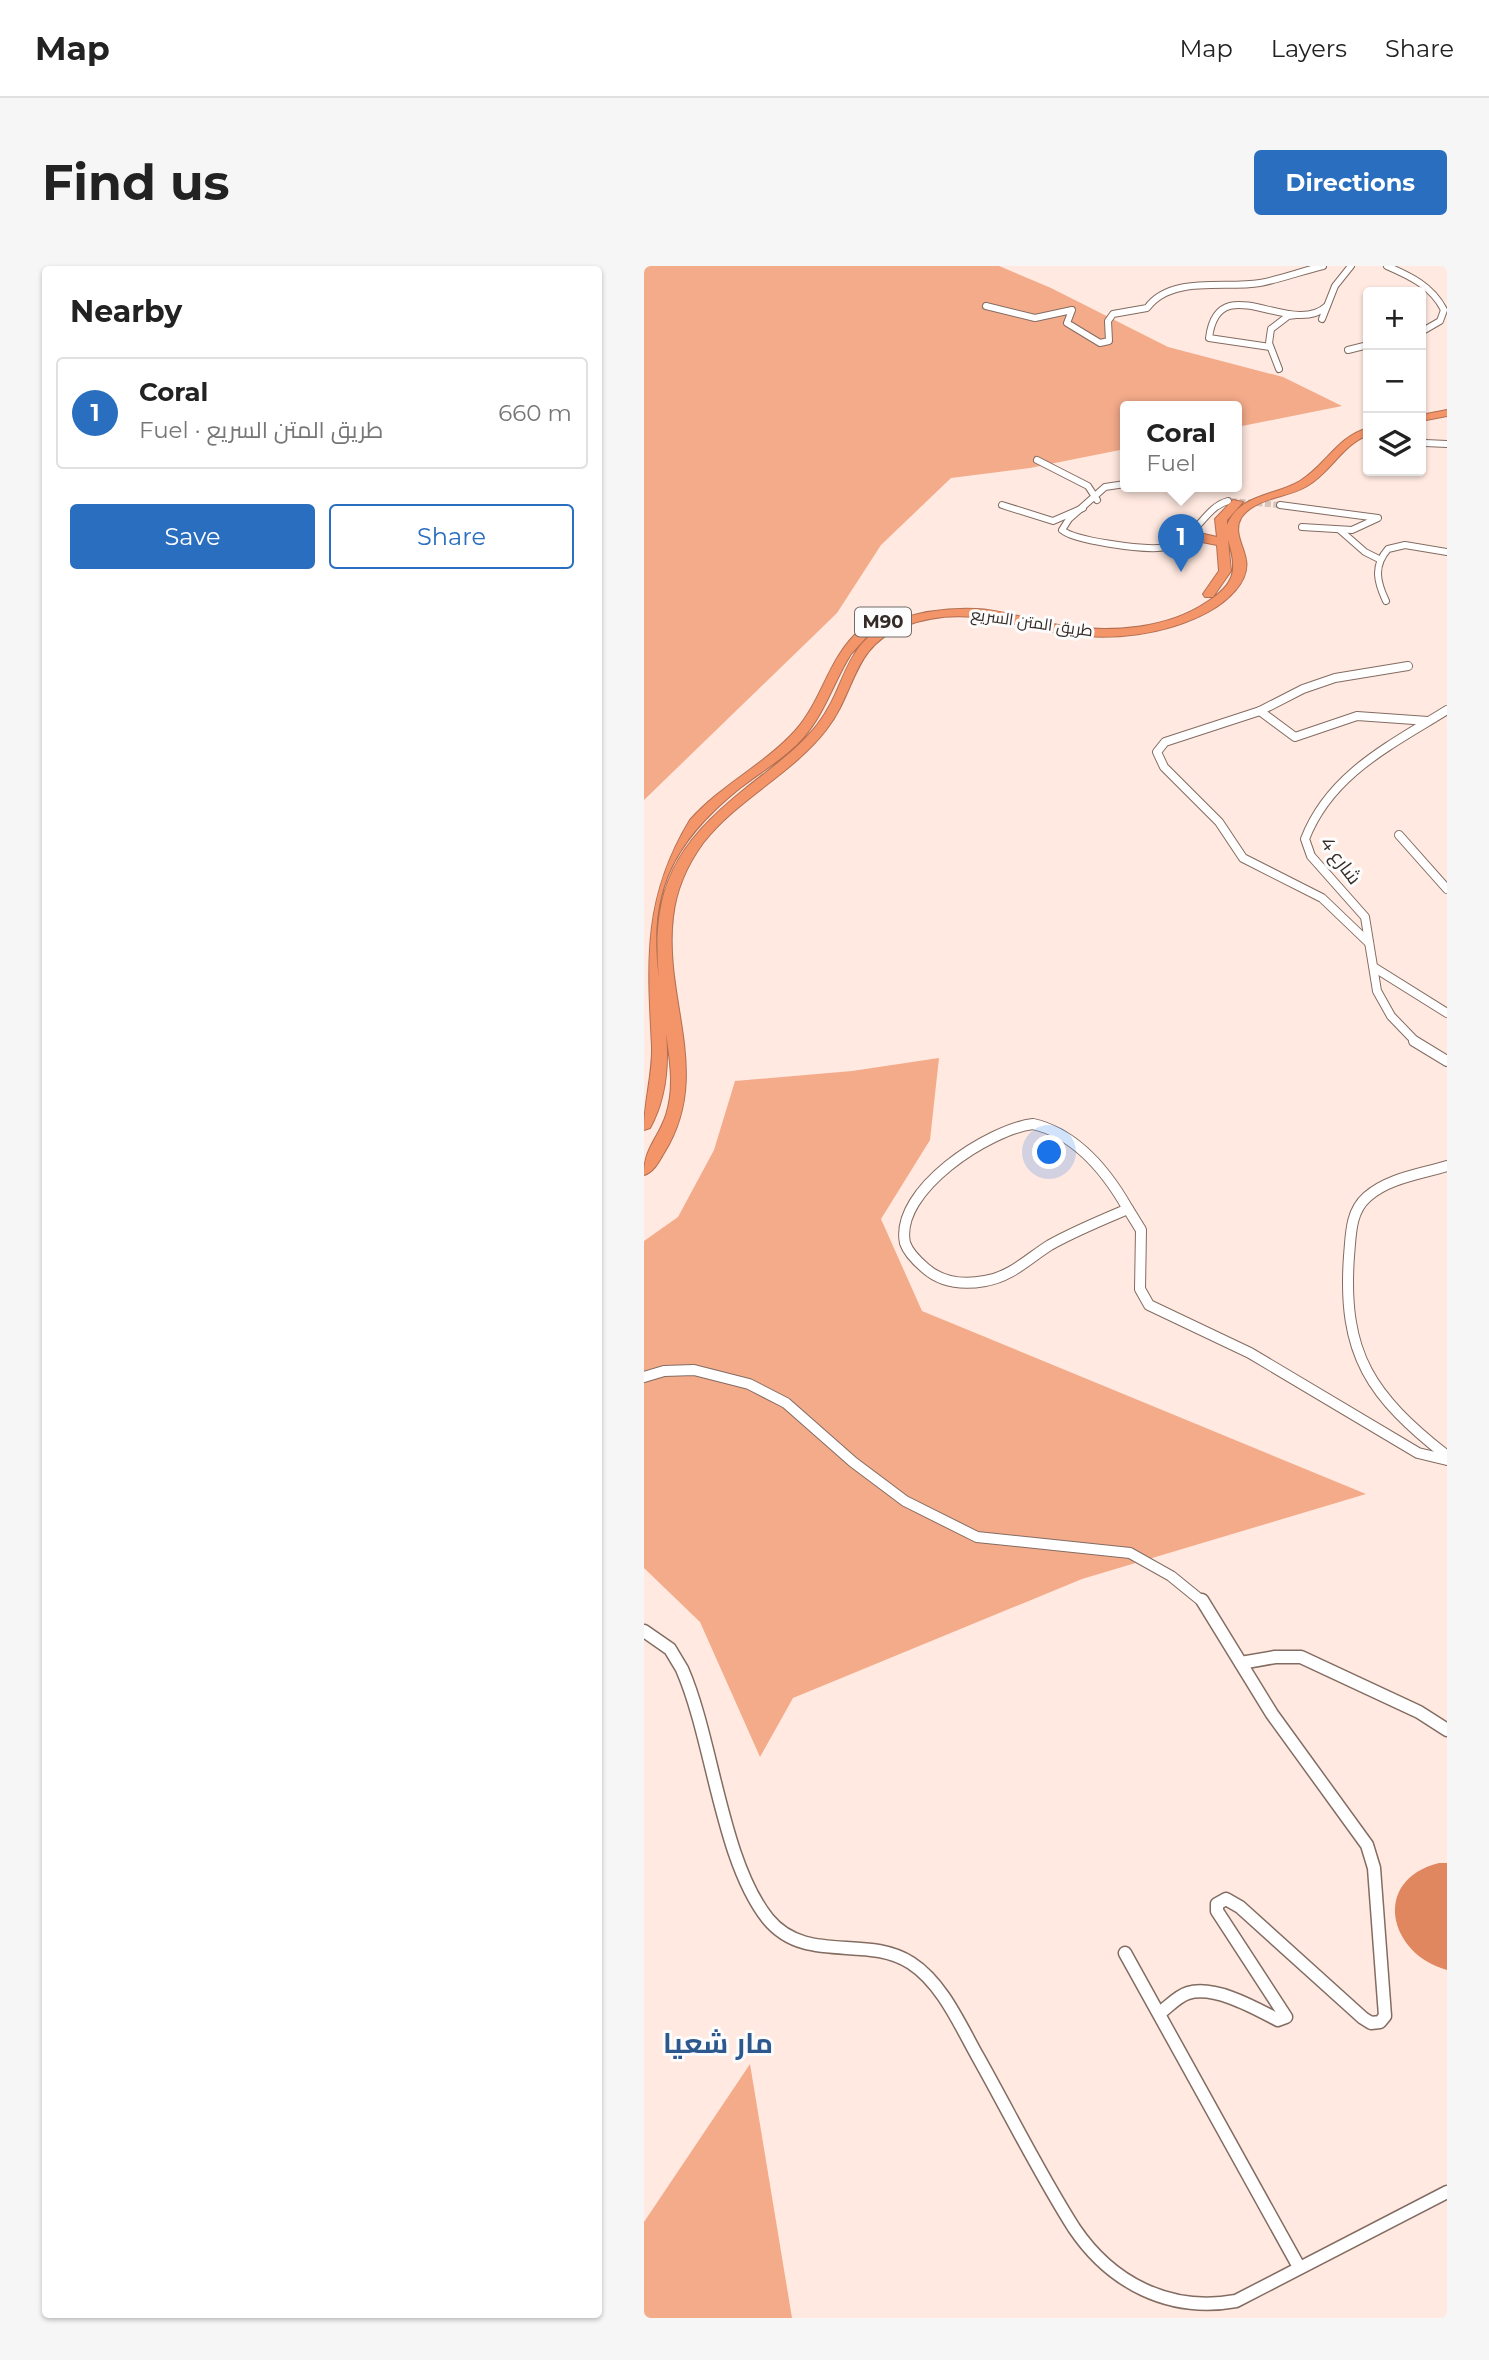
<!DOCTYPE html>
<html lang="en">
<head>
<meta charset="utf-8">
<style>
	:root { --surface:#fff; --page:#f6f6f6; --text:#222; --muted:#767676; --line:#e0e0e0; --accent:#296ebf }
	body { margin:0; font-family:Montserrat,Cairo,sans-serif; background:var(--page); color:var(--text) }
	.controls { position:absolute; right:21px; top:21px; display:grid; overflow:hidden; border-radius:7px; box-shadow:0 2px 5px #0004 }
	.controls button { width:63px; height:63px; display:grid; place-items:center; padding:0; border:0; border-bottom:2px solid var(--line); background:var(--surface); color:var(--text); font:35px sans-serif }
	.you { position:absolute; left:406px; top:887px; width:24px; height:24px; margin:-18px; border:5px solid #fff; border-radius:50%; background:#1a73e8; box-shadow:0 0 0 10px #1a73e833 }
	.badge { display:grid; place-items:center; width:46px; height:46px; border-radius:50%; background:var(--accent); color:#fff; font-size:23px; font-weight:700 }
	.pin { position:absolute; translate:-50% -58px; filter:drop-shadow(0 2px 4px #0008) }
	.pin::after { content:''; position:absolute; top:37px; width:24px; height:21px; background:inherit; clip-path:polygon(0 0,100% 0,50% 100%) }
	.popup { position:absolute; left:476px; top:135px; width:122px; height:91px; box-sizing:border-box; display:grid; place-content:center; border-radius:7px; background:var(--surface); filter:drop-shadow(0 2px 5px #0005); font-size:23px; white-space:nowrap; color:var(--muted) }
	.popup b { font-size:26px; color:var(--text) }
	.popup::after { content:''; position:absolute; left:50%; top:100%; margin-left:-14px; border:14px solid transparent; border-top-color:var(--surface) }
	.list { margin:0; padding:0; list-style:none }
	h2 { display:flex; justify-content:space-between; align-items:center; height:91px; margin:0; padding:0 28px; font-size:30px }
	h2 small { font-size:23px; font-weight:400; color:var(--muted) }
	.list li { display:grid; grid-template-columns:46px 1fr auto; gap:21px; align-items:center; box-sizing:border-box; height:112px; margin:0 14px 14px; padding:0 14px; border:2px solid var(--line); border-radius:7px }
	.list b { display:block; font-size:26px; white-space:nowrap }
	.list p { margin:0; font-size:23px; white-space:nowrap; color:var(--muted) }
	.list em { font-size:23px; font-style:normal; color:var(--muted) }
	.actions { display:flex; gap:14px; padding:21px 28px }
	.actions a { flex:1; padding:16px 0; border:2px solid var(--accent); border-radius:7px; text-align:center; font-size:24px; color:var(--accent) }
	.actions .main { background:var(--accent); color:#fff }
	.icon { flex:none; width:38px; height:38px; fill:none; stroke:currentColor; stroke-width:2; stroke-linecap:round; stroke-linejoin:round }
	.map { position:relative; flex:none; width:803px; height:2052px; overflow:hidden; border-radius:7px }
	header { display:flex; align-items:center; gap:42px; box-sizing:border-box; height:98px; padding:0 35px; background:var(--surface); border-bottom:2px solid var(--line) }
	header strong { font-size:33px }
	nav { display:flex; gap:38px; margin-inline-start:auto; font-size:24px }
	.intro { display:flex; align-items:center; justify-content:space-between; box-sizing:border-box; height:168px; padding:0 42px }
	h1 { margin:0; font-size:49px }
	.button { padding:18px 32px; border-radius:7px; background:var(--accent); color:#fff; font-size:24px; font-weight:700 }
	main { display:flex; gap:42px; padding:0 42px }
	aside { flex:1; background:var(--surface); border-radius:7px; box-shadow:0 2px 5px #0004 }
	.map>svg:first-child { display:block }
</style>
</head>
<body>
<header>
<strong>Map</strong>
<nav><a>Map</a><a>Layers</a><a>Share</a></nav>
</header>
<div class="intro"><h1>Find us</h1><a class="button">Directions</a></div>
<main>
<aside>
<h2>Nearby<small></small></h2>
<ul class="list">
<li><span class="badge">1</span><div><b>Coral</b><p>Fuel · طريق المتن السريع</p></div><em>660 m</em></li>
</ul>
<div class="actions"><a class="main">Save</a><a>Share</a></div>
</aside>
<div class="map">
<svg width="803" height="2052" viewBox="0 0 803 2052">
	<rect width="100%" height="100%" fill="#ffe9e0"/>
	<g fill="#f4ab8a">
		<path d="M0,0H355L407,22L524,81L639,111L698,140L593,161V140H481V183L386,202L307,212L237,279L193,347L0,534Z"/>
		<path d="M295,792L286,874L237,953L278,1045L722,1228L438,1313L149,1432L116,1491L56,1356L0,1302V975L34,951L70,884L91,815L208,805Z"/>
		<path d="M106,1798L148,2052H0V1956Z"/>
	</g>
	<path fill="#e0875f" d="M795,1597H803V1704C744,1688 727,1614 795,1597Z"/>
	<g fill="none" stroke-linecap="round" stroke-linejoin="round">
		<path stroke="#d7c3bb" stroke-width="6" stroke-dasharray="6 2.5" stroke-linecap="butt" d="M587,235L636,239"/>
		<g stroke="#836c62" stroke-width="8">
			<g id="street-far3">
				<path d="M743,0C766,10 788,20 800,44L796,55L777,66"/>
				<path d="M342,40L391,52L428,44L423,57L456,77L465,75L464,55L469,48L503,42C527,9 581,23 616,17C637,13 658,5 679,0"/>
				<path d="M678,53L691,20L707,0"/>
				<path d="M626,81L565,72C574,0 647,73 683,40"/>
				<path d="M704,84L724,79"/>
				<path d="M635,103L625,77L627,63L644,50L652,49"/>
				<path d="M781,177L803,178"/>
				<path d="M393,194L444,220L453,234"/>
				<path d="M481,218L461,221L425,253L418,264C431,275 495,283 514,282C523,282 531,278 539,273C556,262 565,240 584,235"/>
				<path d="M358,239L409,255L439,242"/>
				<path d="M636,239L734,252L708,264L658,261"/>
				<path d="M697,265L721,286L735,293"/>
				<path d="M742,335C733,316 729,300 744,283L761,279L803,286"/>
			</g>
		</g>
		<g stroke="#836c62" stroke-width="10">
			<g id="street-far2">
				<path d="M616,445L651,471L713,450L784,455"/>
				<path d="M755,569L803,623"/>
				<path d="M725,677L678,632L599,592L575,556L520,501L513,486L521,476L616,445L659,423L691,412L764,400"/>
				<path d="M731,702L803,747"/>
				<path d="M773,777L747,750L733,725L721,651L667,590L661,573C686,508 747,479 803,444"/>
			</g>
		</g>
		<g stroke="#836c62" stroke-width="12">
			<g id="street-far1">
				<path d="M770,775L803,795"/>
				<path d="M389,858C433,868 463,906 484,943C458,954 431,965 406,979C385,992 367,1011 341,1015C320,1019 298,1017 281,1002C274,996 264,986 261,977C250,924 346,863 389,858Z"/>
				<path d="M803,900C777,908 744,912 723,931C706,946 707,969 705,990C698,1089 727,1130 803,1190"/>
				<path d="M484,943L497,964L496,1023L505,1039L606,1087L774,1187L803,1194"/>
				<path d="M0,1111L20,1105L50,1104L105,1118L142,1137L209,1196L261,1235L333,1271L486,1287L527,1310L559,1336"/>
			</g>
		</g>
		<g stroke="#836c62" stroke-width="15">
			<g id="street">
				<path d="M0,1365L26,1383L38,1403C69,1474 77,1594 124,1653C162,1699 222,1668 267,1697C298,1717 316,1759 334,1791C366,1848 395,1907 430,1962C467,2017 525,2047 592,2035L803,1926"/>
				<path d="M597,1397L631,1391H657L775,1446L803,1464"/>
				<path d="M481,1687L655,2001"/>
				<path d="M517,1746C525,1740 534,1730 544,1727C571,1719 611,1742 634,1754L642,1751L573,1645V1638L582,1633L596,1641L719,1752L727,1757L736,1756L741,1750L730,1602L723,1579L628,1448L558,1334"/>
			</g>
		</g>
		<g stroke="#b16f52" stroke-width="2">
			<g id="highway">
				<path d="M803,144V150L777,155V149Z"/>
				<path d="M724,162V169C698,179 687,206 663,220C644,232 611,231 597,252C589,266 600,280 602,294C606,316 582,336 564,346C522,369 467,375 420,368C364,359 319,338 261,360C207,380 213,425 182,464C148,508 93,533 59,577C43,599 32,624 29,651C19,735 69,808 20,887C15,895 10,906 0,909C0,882 14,873 22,849C31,821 26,795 22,767C25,800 22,833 6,862L0,864C0,835 9,808 8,780C3,690 0,630 46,554C77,519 120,499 151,465C179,434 184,391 217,363L227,366L207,388C190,415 181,447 159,472C141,492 118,505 96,522C29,576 3,626 15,713C7,621 31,579 102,522C127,502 153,484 173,459C205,419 197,375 254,354C279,345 305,342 332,343C362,344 390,356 420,360C467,367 523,363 563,336C591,318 594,304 584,274L587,305L569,331H561L559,328L575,305L573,279L538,272V268H560L573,271L571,253L589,234L599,236L583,254V259C595,228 631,230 656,215C682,199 693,171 724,162Z"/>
			</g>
		</g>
		<use href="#street-far3" stroke="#fff" stroke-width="6"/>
		<use href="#street-far2" stroke="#fff" stroke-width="8"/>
		<use href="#street-far1" stroke="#fff" stroke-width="10"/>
		<use href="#street" stroke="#fff" stroke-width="12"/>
		<use href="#highway" fill="#f49469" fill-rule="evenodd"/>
	</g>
	<g text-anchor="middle" stroke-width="6" stroke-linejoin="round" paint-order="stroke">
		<g font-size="16" fill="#352b26" stroke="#fcfcfc">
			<text transform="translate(388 356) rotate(8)" y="6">طريق المتن السريع</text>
		</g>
		<rect fill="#fcfcfc" stroke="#716a66" stroke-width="2" x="211" y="341.5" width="56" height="29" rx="5"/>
		<g font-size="18" font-weight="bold" fill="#352b26">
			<text x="239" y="362">M90</text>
		</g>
		<g font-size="19" fill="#352b26" stroke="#fcfcfc">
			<text transform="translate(697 594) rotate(53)" y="7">شارع 4</text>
		</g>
		<g font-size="28" font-weight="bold" fill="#2d588e" stroke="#fcfcfc">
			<text x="74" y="1787">مار شعيا</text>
		</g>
	</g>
</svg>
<div class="controls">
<button>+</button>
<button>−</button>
<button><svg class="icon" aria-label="layers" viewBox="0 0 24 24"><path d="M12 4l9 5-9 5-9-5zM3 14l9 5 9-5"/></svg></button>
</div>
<div class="you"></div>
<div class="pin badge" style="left:537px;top:306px">1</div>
<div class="popup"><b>Coral</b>Fuel</div>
</div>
</main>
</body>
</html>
